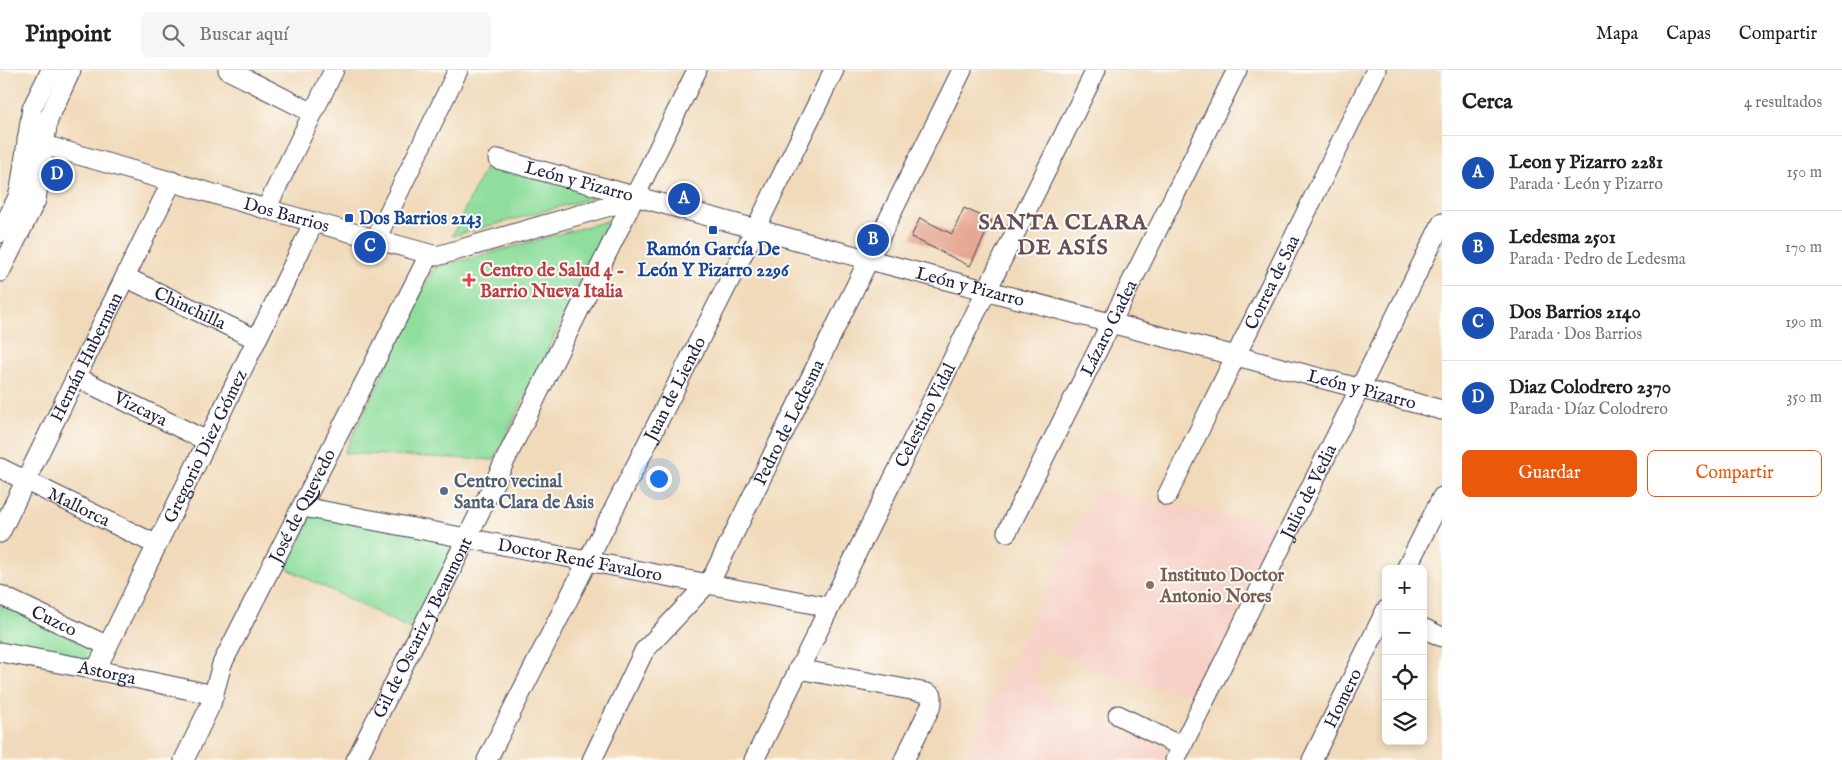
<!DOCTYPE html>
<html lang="es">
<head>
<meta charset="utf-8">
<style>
	:root { --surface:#fff; --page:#f6f6f6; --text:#202124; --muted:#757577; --line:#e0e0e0; --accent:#ea580c }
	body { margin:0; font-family:"IM FELL English",serif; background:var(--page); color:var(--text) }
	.controls { position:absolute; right:15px; bottom:15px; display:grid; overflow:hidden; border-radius:8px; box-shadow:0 2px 8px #0003 }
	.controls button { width:45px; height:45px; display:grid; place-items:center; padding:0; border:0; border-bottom:1px solid var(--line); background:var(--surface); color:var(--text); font:25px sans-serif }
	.you { position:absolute; left:658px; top:408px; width:18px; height:18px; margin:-12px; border:4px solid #fff; border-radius:50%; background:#1a73e8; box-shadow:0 0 0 8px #1a73e833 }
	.badge { display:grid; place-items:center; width:32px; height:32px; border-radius:50%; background:var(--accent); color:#fff; font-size:16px; font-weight:700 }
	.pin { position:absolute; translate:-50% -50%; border:2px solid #fff; box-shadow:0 1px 5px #0006 }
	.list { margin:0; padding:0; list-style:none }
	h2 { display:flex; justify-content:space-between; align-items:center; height:65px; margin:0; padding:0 20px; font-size:21px }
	h2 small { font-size:16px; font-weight:400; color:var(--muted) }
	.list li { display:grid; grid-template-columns:32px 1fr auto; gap:15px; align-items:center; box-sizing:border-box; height:75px; padding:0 20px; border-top:1px solid var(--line) }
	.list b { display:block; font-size:19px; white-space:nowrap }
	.list p { margin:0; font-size:16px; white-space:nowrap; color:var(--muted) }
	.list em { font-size:16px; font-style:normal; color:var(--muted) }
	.actions { display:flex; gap:10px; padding:15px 20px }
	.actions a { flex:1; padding:11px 0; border:1px solid var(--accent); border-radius:8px; text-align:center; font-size:18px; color:var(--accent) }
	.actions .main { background:var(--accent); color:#fff }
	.icon { flex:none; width:28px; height:28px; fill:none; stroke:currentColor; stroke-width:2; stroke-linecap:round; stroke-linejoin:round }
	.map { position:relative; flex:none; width:1442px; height:690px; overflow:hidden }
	header { display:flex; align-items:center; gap:30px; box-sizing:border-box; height:70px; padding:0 25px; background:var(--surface); border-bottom:1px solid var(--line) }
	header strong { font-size:24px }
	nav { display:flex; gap:28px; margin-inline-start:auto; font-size:18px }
	.search { width:350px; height:45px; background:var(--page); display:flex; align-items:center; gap:12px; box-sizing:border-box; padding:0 18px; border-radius:8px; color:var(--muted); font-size:19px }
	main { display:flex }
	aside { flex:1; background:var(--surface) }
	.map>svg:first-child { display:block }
</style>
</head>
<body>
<header>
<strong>Pinpoint</strong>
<div class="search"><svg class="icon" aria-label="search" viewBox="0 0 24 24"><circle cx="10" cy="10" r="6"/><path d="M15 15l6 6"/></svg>Buscar aquí</div>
<nav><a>Mapa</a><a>Capas</a><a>Compartir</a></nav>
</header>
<main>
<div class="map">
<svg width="1442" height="690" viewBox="0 0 1442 690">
	<rect width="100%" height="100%" fill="#fdfcf7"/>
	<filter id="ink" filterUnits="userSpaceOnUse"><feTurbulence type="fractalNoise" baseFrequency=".02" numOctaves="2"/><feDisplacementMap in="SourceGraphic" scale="10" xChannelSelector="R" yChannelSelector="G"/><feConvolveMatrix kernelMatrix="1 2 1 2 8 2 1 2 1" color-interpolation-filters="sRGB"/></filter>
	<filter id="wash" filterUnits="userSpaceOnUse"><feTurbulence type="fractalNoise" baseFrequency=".0096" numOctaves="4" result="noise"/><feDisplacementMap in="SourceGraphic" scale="20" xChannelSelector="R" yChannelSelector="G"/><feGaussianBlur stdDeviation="1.12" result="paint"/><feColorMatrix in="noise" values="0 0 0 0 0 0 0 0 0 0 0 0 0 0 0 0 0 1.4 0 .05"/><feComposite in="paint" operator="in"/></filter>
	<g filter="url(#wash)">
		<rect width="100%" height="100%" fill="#f1daba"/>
		<path fill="#f7d1c8" d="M1095,421L1281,454L1196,627L1112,608L1043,577L1035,605L1046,625L1167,680L1162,690H963Z"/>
		<g fill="#8fde9d" stroke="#58806c">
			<path d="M487,94L603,125L452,166Z"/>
			<path d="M611,150L494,390L344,383L434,198Z"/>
			<path d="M314,441L456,470L412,560L286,498Z"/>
			<path d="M0,528L97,580L94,588L90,590L0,570Z"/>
		</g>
		<g id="blocks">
			<path fill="#e39e88" d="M964,138L992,151L970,196L911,167L920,148L952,164Z"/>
		</g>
	</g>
	<g filter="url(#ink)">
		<use href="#blocks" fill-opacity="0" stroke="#413e4e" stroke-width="1"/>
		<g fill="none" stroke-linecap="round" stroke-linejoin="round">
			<g stroke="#413e4e" stroke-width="21">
				<g id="minor">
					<path d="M228,0L313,43"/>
					<path id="s1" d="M27,70L266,139L437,186L634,129"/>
					<path id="s2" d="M498,89L870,190L1442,340"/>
					<path d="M266,139L334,0"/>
					<path d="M0,163L17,129L20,120L32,38L51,0"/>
					<path d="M376,169L458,0"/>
					<path d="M0,202L36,130L48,50L71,0"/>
					<path id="s3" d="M125,207L256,269"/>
					<path id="s4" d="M76,307L207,371"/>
					<path id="s5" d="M0,398L157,475"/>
					<path id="s6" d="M1167,426L1376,0"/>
					<path id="s7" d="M303,437L829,537"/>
					<path id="s8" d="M1007,462L1237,0"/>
					<path id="s9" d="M0,463L172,111"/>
					<path d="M1406,499L1442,427"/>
					<path id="s10" d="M0,525L108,576"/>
					<path d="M1423,558L1442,567"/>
					<path id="s11" d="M0,582L96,600L214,625"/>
					<path d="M798,599L927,623L932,626V634L904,690"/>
					<path id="s12" d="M96,600L314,152"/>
					<path d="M1118,645L1182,677"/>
					<path id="s13" d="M184,690L211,634L222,594L429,185"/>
					<path id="s14" d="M356,690L467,468L697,0"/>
					<path id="s15" d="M487,690L756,158L834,0"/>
					<path id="s16" d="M592,690L644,581L706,515L714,504L962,0"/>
					<path id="s17" d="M754,690L1096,0"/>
					<path id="s18" d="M1175,690L1442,153"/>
					<path id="s19" d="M1312,690L1386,540"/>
				</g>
			</g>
			<use href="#minor" stroke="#fff" stroke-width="19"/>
		</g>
	</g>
	<g fill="#1a4fb4" stroke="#fdfcf7" stroke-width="2">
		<rect x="344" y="143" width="10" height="10" rx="2.5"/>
		<rect x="708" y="155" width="10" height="10" rx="2.5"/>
	</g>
	<path fill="#e0444e" stroke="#fdfcf7" stroke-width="2" d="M466.5 202.5h5v5h5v5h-5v5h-5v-5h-5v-5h5z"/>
	<circle fill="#5c6f8a" stroke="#fdfcf7" stroke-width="2" cx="444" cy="421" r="5"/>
	<circle fill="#8d6e63" stroke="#fdfcf7" stroke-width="2" cx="1150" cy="515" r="5"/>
	<g text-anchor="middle" stroke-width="4" stroke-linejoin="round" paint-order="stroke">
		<g font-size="18" fill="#22223b" stroke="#fdfcf7">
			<text dy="6" stroke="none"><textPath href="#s2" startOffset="84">León y Pizarro</textPath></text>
			<text dy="6" stroke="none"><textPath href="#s1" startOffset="270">Dos Barrios</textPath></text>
			<text dy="6" stroke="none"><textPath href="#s6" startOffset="238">Correa de Saa</textPath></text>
			<text dy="6" stroke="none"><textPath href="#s2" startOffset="489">León y Pizarro</textPath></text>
			<text dy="6" stroke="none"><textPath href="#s3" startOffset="72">Chinchilla</textPath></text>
			<text dy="6" stroke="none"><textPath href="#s8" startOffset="228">Lázaro Gadea</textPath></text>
			<text dy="6" stroke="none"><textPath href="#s9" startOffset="196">Hernán Huberman</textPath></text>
			<text dy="6" stroke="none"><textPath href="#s15" startOffset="416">Juan de Liendo</textPath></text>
			<text dy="6" stroke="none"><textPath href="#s2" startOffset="894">León y Pizarro</textPath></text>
			<text dy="6" stroke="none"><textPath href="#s4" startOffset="72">Vizcaya</textPath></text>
			<text dy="6" stroke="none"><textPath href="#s17" startOffset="385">Celestino Vidal</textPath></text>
			<text dy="6" stroke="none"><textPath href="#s16" startOffset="394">Pedro de Ledesma</textPath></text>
			<text dy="6" stroke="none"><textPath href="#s12" startOffset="249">Gregorio Diez Gómez</textPath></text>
			<text dy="6" stroke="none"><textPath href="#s18" startOffset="300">Julio de Vedia</textPath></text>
			<text dy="6" stroke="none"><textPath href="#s13" startOffset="281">José de Quevedo</textPath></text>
			<text dy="6" stroke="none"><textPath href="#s5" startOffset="88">Mallorca</textPath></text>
			<text dy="6" stroke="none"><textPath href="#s7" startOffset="282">Doctor René Favaloro</textPath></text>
			<text dy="6" stroke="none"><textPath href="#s10" startOffset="60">Cuzco</textPath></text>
			<text dy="6" stroke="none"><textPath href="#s14" startOffset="148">Gil de Oscariz y Beaumont</textPath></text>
			<text dy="6" stroke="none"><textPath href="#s11" startOffset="109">Astorga</textPath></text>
			<text dy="6" stroke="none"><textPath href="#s19" startOffset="69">Homero</textPath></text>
		</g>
		<g font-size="18" font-weight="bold" fill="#164399" stroke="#fdfcf7" text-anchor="start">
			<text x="359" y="154">Dos Barrios 2143</text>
			<text x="713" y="185" text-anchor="middle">Ramón García De<tspan x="713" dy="21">León Y Pizarro 2296</tspan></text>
		</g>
		<g font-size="18" font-weight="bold" fill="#be3a42" stroke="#fdfcf7" text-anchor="start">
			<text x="480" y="206">Centro de Salud 4 -<tspan x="480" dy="21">Barrio Nueva Italia</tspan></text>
		</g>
		<g font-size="18" font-weight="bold" fill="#4e5e75" stroke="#fdfcf7" text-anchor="start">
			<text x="454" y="417">Centro vecinal<tspan x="454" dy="21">Santa Clara de Asis</tspan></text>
		</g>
		<g font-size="18" font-weight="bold" fill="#785e54" stroke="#fdfcf7" text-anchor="start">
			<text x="1160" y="511">Instituto Doctor<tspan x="1160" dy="21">Antonio Nores</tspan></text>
		</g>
		<g font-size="22" font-weight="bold" letter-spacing="1" fill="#664d56" stroke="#fdfcf7">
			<text x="1063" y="159">SANTA CLARA<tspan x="1063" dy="25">DE ASÍS</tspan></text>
		</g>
	</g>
</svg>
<div class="controls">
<button>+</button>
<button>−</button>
<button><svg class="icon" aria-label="locate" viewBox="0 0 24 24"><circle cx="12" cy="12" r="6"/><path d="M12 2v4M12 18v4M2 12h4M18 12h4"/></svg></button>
<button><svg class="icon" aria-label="layers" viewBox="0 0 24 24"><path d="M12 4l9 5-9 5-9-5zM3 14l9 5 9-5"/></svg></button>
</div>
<div class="you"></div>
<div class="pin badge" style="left:684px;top:129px;background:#1a4fb4">A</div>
<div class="pin badge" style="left:873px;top:170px;background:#1a4fb4">B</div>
<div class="pin badge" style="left:370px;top:177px;background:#1a4fb4">C</div>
<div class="pin badge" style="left:57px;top:105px;background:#1a4fb4">D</div>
</div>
<aside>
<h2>Cerca<small>4 resultados</small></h2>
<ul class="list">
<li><span class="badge" style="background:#1a4fb4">A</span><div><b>Leon y Pizarro 2281</b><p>Parada · León y Pizarro</p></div><em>150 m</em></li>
<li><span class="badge" style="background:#1a4fb4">B</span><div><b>Ledesma 2501</b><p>Parada · Pedro de Ledesma</p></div><em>170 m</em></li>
<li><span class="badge" style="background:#1a4fb4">C</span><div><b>Dos Barrios 2140</b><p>Parada · Dos Barrios</p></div><em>190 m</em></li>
<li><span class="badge" style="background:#1a4fb4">D</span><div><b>Diaz Colodrero 2370</b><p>Parada · Díaz Colodrero</p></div><em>350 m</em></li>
</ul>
<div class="actions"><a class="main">Guardar</a><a>Compartir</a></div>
</aside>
</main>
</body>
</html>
